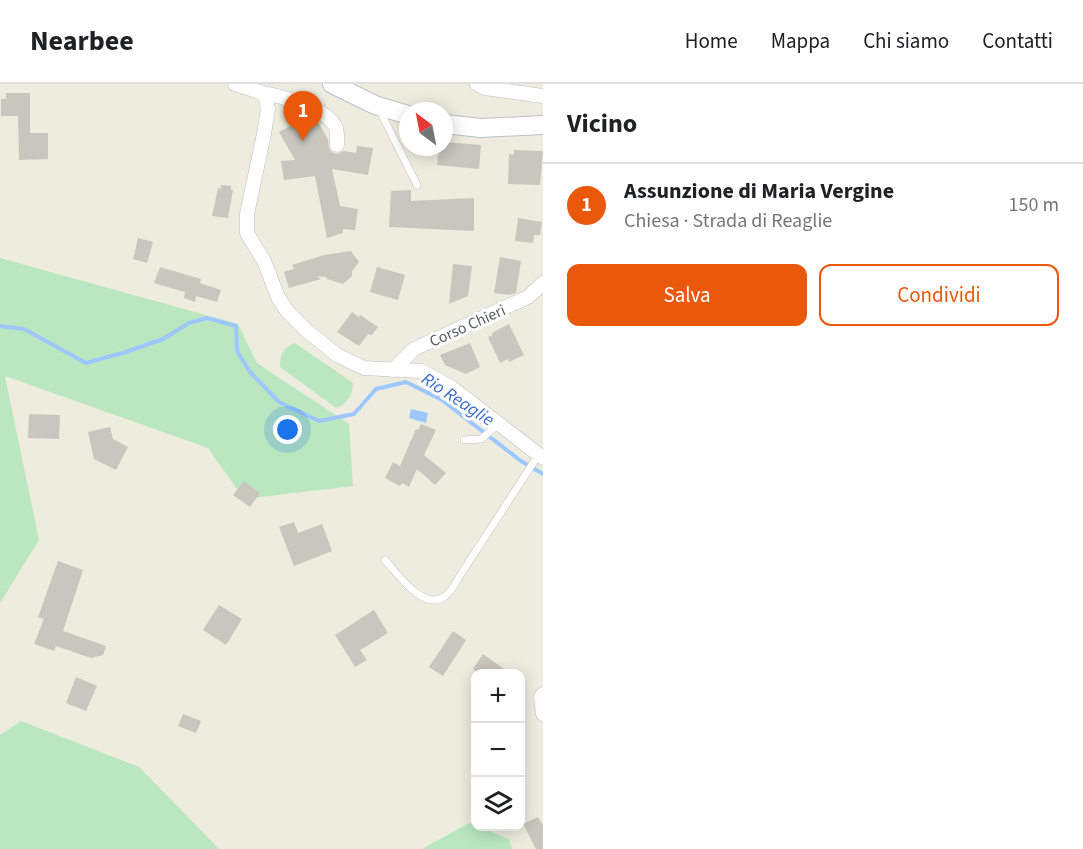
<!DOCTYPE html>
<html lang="it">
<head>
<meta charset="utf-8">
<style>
	:root { --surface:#fff; --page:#f6f6f6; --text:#202124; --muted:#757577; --line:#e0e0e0; --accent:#ea580c }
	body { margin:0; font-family:"Source Sans 3",sans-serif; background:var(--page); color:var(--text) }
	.controls { position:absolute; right:18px; bottom:18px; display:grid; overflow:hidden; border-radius:12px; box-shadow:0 3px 15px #0003 }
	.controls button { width:54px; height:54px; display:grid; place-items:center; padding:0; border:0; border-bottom:2px solid var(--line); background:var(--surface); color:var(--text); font:30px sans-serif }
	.compass { position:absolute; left:399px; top:18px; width:54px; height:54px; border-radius:50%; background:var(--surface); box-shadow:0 3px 15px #0003; rotate:328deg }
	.you { position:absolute; left:288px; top:346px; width:21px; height:21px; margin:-15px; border:4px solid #fff; border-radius:50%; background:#1a73e8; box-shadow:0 0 0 9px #1a73e833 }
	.badge { display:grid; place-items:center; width:39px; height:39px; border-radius:50%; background:var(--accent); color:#fff; font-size:20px; font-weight:700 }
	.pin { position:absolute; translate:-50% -50px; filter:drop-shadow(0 2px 3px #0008) }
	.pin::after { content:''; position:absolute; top:32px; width:21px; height:18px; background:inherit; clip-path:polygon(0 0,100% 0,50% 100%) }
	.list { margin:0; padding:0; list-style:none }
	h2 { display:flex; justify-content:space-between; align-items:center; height:78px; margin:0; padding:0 24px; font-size:26px }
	h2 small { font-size:20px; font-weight:400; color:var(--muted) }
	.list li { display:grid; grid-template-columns:39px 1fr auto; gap:18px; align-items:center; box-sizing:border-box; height:84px; padding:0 24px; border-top:2px solid var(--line) }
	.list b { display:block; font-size:22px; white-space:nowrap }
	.list p { margin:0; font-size:20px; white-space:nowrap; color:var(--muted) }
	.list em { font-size:20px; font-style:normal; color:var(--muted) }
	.actions { display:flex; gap:12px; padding:18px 24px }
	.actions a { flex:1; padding:14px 0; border:2px solid var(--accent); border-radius:12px; text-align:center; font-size:21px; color:var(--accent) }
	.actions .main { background:var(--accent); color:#fff }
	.icon { flex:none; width:33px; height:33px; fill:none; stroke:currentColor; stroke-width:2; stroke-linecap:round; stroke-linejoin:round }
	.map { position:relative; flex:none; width:543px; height:765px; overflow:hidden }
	header { display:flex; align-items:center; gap:36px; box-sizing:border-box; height:84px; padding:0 30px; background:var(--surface); border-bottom:2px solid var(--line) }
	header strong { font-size:28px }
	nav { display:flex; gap:33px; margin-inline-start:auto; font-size:21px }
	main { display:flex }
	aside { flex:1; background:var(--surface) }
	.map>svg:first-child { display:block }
</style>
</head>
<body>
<header>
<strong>Nearbee</strong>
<nav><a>Home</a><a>Mappa</a><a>Chi siamo</a><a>Contatti</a></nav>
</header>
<main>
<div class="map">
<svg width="543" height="765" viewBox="0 0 543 765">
	<rect width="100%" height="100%" fill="#edecdf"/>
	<g fill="#bae7c0">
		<path d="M0,174L238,240L257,279L349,340L353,402L244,415L208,364L5,292L39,456L0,519Z"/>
		<path d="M295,259L353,299C352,312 348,319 336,324L280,283C280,270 283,264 295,259Z"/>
		<path d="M21,637L139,683L219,765H0V651Z"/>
		<path d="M469,739L509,755L512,765H422Z"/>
	</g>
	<path fill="#9dc7ff" d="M411,325L428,329L426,339L409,334Z"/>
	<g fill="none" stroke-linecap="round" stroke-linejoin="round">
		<path stroke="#9dc7ff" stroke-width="4" d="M0,242L24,245L86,279L126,268L163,255L189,239L207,234L236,242L237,267L250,288L279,318L319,337L354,330L376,305L406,298L442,316L521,377L543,390"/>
	</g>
	<g fill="#c8c6bd">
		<path d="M6,9H30V49H48V75L19,76L18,32H1V15H6Z"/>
		<path d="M305,34L309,40L316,36L318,38L328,55L329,65L333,69L337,70L344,67L356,69L357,62L373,64L368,91L332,85L340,122L358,125L355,146L343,145V149L327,154L315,92L284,96L281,77L295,76L279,48Z"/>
		<path d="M444,58L481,61L479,85L437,81L439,63H444Z"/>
		<path d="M514,66L543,67L540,101L508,100L509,70L514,71Z"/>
		<path d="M221,101L231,102V106H233L228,134L212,132L218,104L221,105Z"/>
		<path d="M411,106V117L474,114V147L389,143L391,107Z"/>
		<path d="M518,134L542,138L540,151H534L533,159L515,157Z"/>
		<path d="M138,154L153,158L147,179L133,175Z"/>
		<path d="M351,167L359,178L352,187V192L343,200L327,195L326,193L317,192L321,195L289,204L284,188L294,185L292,181L324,171Z"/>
		<path d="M500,173L521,177L516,209L510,211L494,209Z"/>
		<path d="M453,180L472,182L468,212L449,220Z"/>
		<path d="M160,183L201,195L200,199L221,206L217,218L196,212L195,218L184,214L185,208L154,199Z"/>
		<path d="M377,183L405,191L398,216L370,208Z"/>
		<path d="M352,228L359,233L360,231L378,243L372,251L368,250L359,262L337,248Z"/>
		<path d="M509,240L524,271L509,278L508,275L500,279L488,253L493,251L492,249Z"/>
		<path d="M470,259L480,283L466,290L445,281L440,271Z"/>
		<path d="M29,330L60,331L59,355L28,354Z"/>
		<path d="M421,340L436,346L424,371L446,389L435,401L417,385L409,403L402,399L400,402L385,394L393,378L400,382L416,345L418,346Z"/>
		<path d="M110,343L113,355L128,363L116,386L94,375L88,348Z"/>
		<path d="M244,397L260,409L250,423L233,411Z"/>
		<path d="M294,438L298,449L322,440L332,467L294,482L279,443Z"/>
		<path d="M58,477L83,486L63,547L106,562L103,571L91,574L56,562L54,567L34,560L44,535L38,533Z"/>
		<path d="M219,521L242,535L226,561L203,546Z"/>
		<path d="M374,526L388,549L360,566L367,576L355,583L335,551Z"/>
		<path d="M453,547L466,556L443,592L429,583Z"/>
		<path d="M483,570L511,590H479L473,585Z"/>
		<path d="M76,593L97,602L86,627L66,619Z"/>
		<path d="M183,630L201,637L196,649L178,642Z"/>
		<path d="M538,733L543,741V765H536L523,740Z"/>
	</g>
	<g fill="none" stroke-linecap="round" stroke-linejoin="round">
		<g stroke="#bdbec5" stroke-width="8">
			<g id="lane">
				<path d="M380,27L417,101"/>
				<path d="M464,356L481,355L499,340"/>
				<path d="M385,476C398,490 423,527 444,513C452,508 456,498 461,490L539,370"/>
			</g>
		</g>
		<g stroke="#bdbec5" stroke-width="15">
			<g id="street">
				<path d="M235,0L260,8L266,14L268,25L264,50L247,130V149L264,177L278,213L287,227L307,247L337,271L364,284L421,287L451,303L543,374"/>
				<path d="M477,0L485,4L543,12"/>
				<path d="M260,8C279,12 325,23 335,42C338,48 337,54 337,61"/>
				<path d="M393,286L414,265L528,213L543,199"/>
				<path d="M543,610L541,613L543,630"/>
			</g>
		</g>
		<g stroke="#bdbfc7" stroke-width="20">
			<g id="secondary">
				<path d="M332,0L375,21L408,31"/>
				<path d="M444,40L481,44L543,41"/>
			</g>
		</g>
		<use href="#lane" stroke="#fff" stroke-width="7"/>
		<use href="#street" stroke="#fff" stroke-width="14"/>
		<use href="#secondary" stroke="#fff" stroke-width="18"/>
	</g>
	<g text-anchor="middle" stroke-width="6" stroke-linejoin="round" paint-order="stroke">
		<g font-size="16" fill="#585b62" stroke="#fff">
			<text transform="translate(467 241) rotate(-24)" y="6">Corso Chieri</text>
		</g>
		<g font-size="18" font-style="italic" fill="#396bc9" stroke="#fff">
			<text transform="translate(458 315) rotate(33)" y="6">Rio Reaglie</text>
		</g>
	</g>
</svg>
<div class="controls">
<button>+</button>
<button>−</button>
<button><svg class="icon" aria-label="layers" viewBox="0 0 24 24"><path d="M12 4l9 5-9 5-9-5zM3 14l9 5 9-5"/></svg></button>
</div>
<svg class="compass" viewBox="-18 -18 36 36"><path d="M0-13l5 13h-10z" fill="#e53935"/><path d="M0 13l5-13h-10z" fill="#757577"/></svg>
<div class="you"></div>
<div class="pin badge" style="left:303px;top:57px">1</div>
</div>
<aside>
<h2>Vicino<small></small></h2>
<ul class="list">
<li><span class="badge">1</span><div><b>Assunzione di Maria Vergine</b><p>Chiesa · Strada di Reaglie</p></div><em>150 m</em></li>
</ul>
<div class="actions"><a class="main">Salva</a><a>Condividi</a></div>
</aside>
</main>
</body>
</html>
